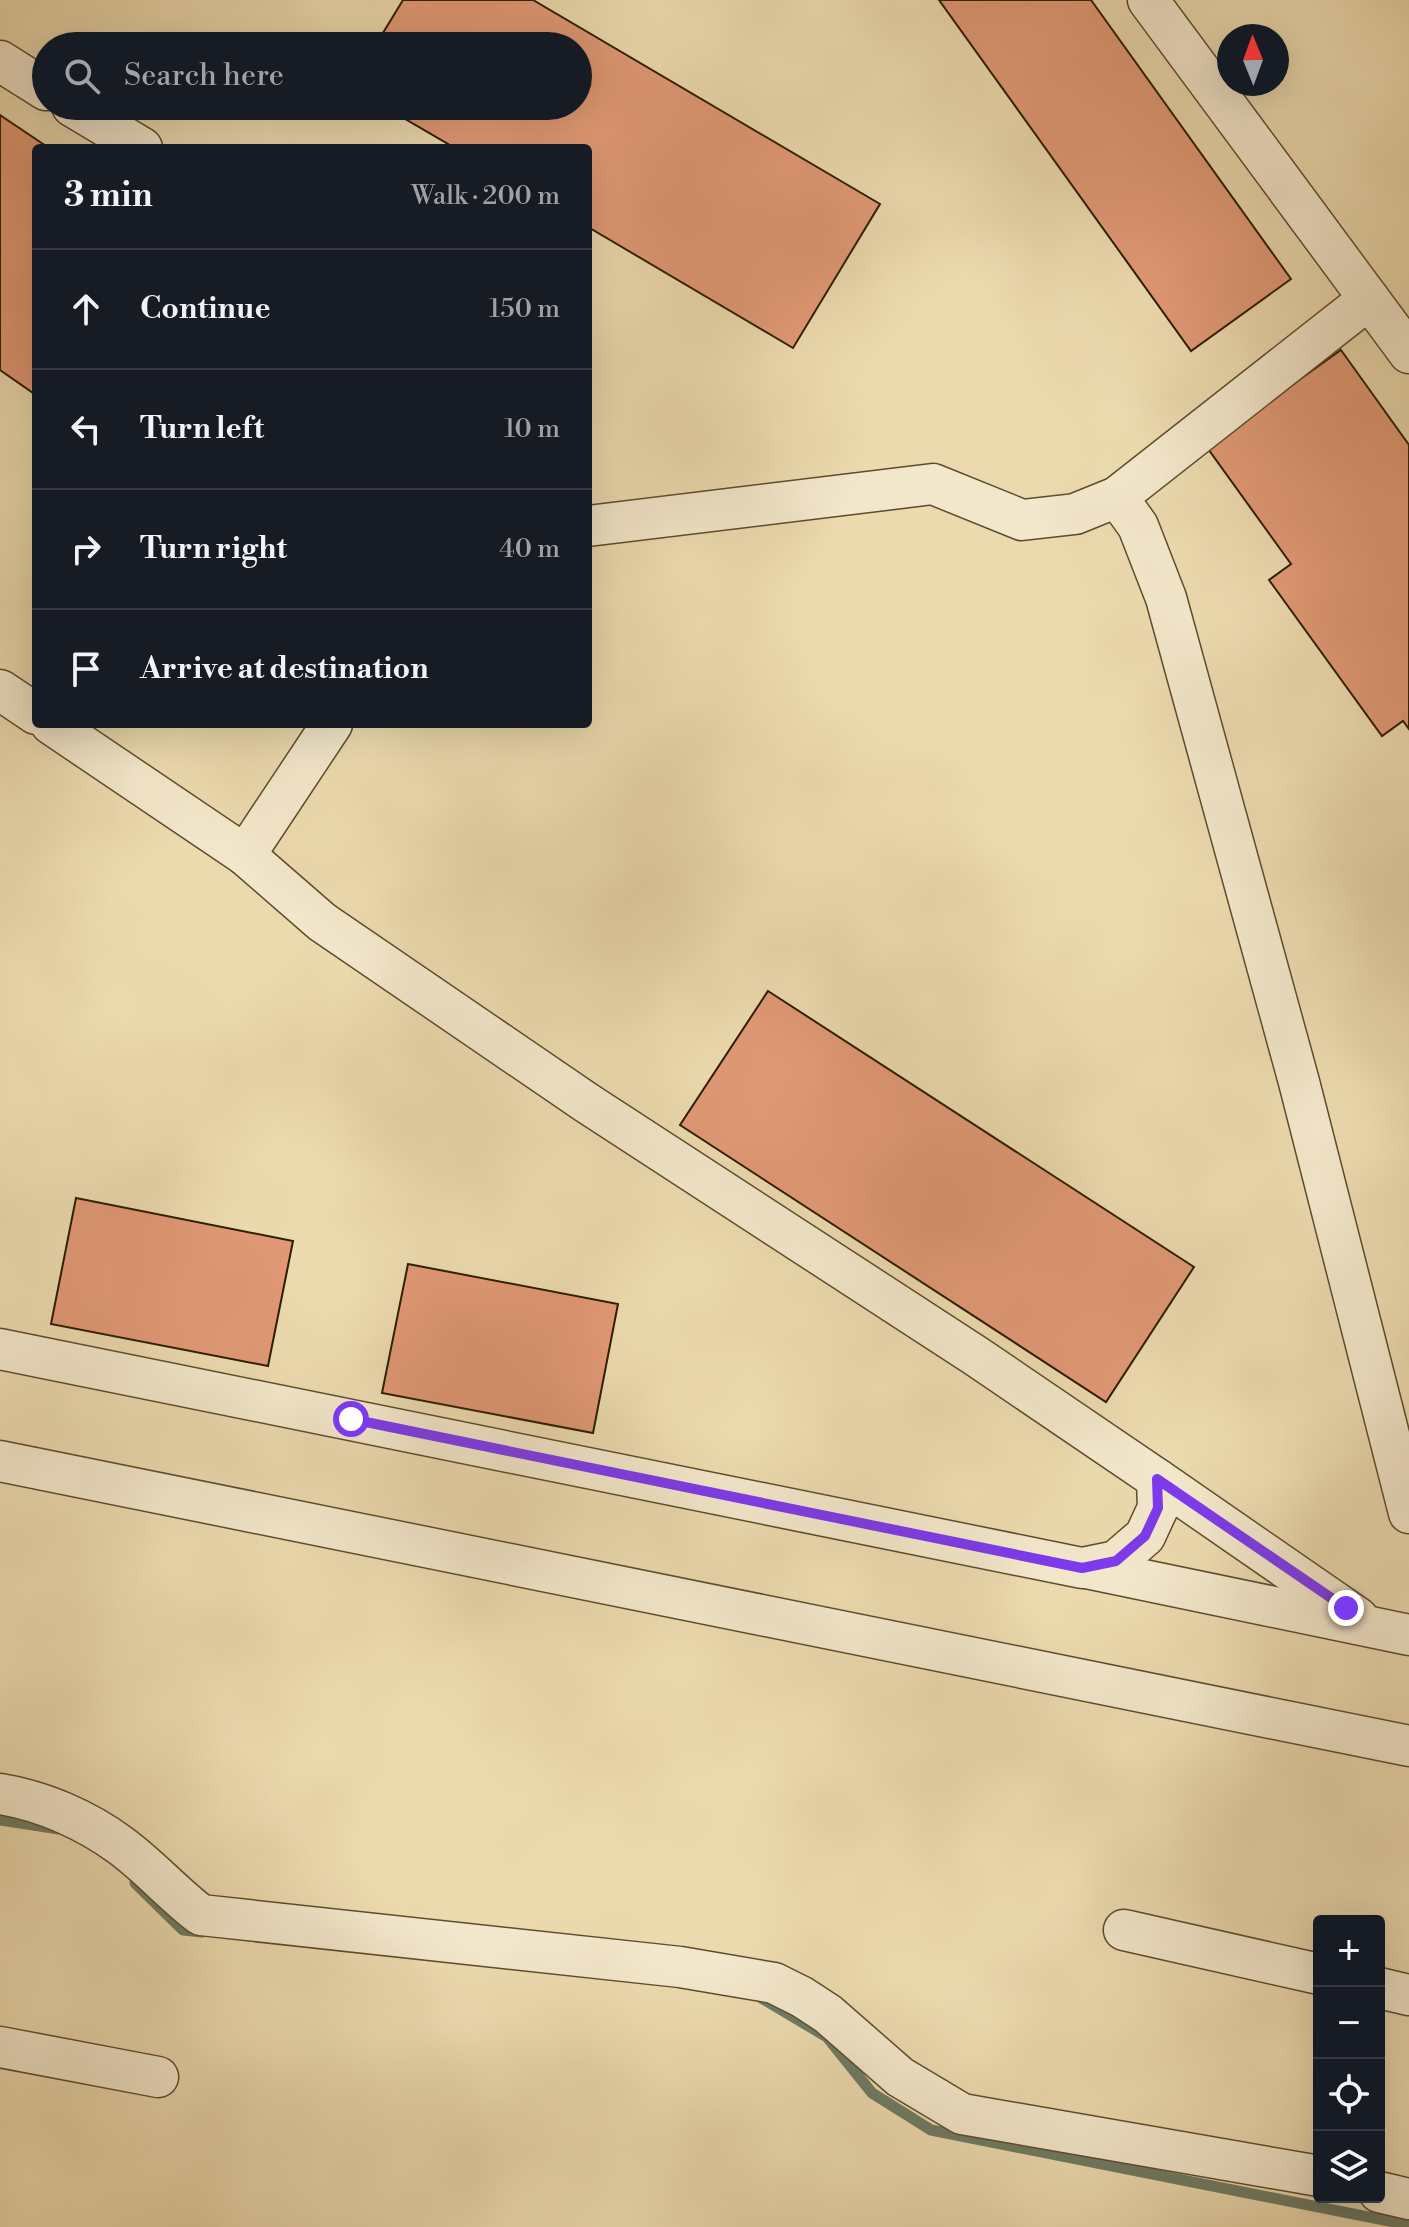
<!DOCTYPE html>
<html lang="en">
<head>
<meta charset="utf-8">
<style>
	:root { --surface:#171b24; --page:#242831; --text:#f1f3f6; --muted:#9ea1a6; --line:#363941 }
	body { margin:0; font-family:"Libre Bodoni",serif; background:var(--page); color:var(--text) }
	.controls { position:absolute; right:24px; bottom:24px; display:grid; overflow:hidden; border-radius:8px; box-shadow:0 8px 32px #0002 }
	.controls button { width:72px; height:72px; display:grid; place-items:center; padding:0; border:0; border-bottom:2px solid var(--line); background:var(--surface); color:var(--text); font:40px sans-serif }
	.compass { position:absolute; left:1217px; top:24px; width:72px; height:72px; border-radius:50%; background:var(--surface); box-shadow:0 8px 32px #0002; rotate:359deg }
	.stop { position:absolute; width:24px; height:24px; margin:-18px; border:6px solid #7c3aed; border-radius:50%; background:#fff }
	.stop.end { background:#7c3aed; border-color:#fff; box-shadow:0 2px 8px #0008 }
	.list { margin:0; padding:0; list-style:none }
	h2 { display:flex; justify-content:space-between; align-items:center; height:104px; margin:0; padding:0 32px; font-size:34px }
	h2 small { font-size:26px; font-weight:400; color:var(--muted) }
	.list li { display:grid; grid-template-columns:52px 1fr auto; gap:24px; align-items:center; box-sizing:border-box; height:120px; padding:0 32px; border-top:2px solid var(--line) }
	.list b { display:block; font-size:30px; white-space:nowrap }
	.list em { font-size:26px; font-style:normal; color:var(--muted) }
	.icon { flex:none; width:44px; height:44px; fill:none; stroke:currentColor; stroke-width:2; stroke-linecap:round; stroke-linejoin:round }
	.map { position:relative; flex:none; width:1409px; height:2227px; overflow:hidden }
	.search { position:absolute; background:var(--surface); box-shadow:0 8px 32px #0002; left:32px; top:32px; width:560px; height:88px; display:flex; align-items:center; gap:20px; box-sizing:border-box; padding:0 28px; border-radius:44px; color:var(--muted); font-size:30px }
	.panel { position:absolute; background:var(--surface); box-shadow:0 8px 32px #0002; left:32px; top:144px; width:560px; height:584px; border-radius:8px }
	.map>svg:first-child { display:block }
</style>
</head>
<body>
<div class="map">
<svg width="1409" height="2227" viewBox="0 0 1409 2227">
	<rect width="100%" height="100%" fill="#ecdaaf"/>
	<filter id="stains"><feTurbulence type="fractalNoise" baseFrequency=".0025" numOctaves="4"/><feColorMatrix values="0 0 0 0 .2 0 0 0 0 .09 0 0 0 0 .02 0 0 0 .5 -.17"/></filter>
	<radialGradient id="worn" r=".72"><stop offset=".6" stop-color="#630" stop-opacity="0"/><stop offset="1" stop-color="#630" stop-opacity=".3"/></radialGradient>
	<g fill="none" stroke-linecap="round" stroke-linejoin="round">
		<g stroke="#6e7b65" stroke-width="11">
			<path d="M0,1820L59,1829"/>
			<path d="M135,1883L183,1930L202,1932"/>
			<path d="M758,1996L827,2037L872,2093L931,2130L1409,2225"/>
		</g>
	</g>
	<g fill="#e19975" stroke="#2d1c02" stroke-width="2">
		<path d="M403,0H533L880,204L793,348L588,227V148H455L383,106H578V46H375Z"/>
		<path d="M939,0H1091L1291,279L1191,351Z"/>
		<path d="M0,115L49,148H36V395L0,370Z"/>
		<path d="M1341,350L1409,445V729L1403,721L1382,736L1269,580L1291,564L1206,446Z"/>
		<path d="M768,991L1194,1267L1106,1402L680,1125Z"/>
		<path d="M76,1198L293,1241L268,1366L51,1324Z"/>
		<path d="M408,1264L618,1304L593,1433L382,1393Z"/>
	</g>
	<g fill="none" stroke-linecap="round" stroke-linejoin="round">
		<g stroke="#5d4c2d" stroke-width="43">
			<g id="minor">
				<path d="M1148,0L1409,353"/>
				<path d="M0,61L46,90"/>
				<path d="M72,106L142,148"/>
				<path d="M1117,497L1138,526L1166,598L1299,1082L1409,1513"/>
				<path d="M588,526L933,484L1022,520L1075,514L1117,497L1369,299"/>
				<path d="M0,690L36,714"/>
				<path d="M51,724L245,855L332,724"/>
				<path d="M0,1349L1082,1568L1116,1561L1145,1536L1158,1508L1157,1479L976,1356L587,1103L322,922L245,855"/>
				<path d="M0,1461L1409,1746"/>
				<path d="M1157,1479L1358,1618"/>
				<path d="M1086,1568L1409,1635"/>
				<path d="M0,1794C43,1801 86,1820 120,1845C149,1866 173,1894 201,1915L680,1967L774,1983L802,1997L828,2014L900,2077L962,2114L1319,2176"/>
				<path d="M1124,1930L1319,1974"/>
				<path d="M1379,1988L1409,1995"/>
				<path d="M0,2047L158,2077"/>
				<path d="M1379,2192L1409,2199"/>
			</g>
		</g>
		<use href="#minor" stroke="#f3e7cb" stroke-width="40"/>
	</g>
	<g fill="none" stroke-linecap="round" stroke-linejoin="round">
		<path stroke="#7c3aed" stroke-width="10" d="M351,1419L1082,1568L1116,1561L1145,1536L1158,1508L1157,1479L1346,1608"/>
	</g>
	<rect width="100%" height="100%" filter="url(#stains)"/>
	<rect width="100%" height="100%" fill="url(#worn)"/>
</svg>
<div class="controls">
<button>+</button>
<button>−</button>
<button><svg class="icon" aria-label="locate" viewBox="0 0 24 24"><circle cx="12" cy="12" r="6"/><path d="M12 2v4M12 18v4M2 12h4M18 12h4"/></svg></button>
<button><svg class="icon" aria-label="layers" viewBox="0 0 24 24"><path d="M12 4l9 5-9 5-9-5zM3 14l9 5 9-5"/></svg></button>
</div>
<svg class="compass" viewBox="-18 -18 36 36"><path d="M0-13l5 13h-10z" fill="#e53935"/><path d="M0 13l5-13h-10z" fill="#9ea1a6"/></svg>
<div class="stop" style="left:351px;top:1419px"></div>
<div class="stop end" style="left:1346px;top:1608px"></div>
<div class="search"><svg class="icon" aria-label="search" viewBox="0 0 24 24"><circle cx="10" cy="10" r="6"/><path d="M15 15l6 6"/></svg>Search here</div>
<section class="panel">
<h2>3 min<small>Walk · 200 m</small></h2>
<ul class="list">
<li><svg class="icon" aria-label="ahead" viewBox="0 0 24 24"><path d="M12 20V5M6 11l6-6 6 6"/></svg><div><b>Continue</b></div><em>150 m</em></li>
<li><svg class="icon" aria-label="left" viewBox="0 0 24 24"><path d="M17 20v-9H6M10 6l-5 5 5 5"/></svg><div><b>Turn left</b></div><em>10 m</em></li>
<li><svg class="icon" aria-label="right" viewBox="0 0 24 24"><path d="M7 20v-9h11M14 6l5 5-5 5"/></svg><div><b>Turn right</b></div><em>40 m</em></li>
<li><svg class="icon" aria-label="arrive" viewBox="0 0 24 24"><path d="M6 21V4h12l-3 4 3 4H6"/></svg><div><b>Arrive at destination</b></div></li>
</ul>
</section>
</div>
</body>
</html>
